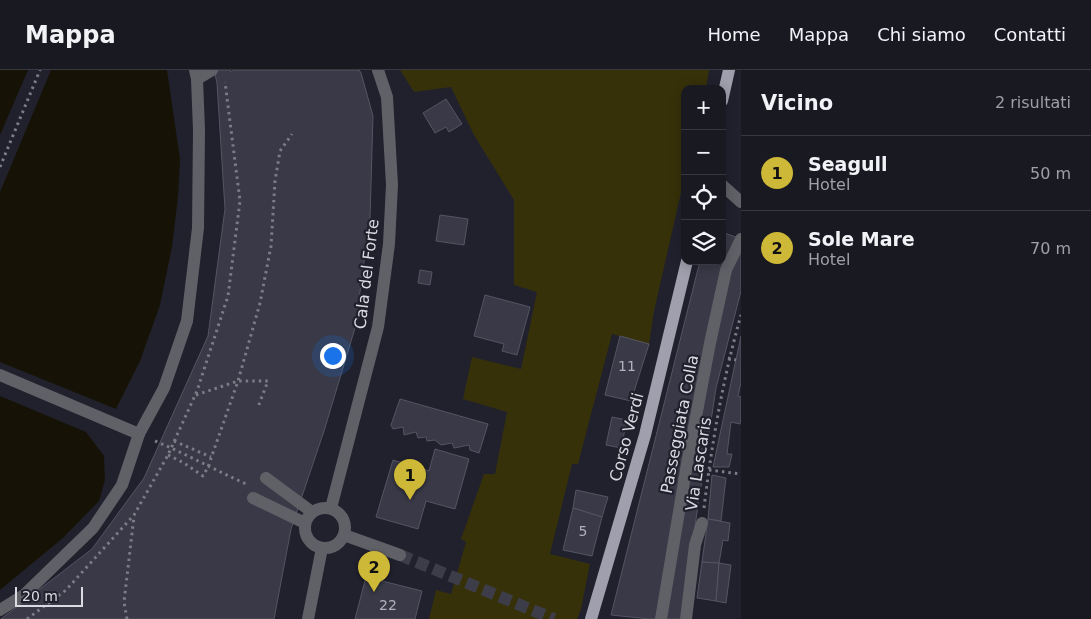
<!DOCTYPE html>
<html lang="it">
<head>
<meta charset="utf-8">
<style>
	:root { --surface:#191922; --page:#22222a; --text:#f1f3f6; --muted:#9fa0a5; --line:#373840; --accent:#ceb837 }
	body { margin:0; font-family:"DejaVu Sans",sans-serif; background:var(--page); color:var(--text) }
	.controls { position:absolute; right:15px; top:15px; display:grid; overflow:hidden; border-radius:10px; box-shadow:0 2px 12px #0003 }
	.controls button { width:45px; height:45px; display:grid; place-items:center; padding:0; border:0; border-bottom:1px solid var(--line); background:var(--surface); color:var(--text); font:25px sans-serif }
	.scale { position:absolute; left:15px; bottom:12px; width:68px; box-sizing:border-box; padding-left:5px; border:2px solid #dadae3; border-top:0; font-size:14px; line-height:18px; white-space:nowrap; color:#dadae3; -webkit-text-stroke:4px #21212e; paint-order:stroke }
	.you { position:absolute; left:332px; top:285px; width:18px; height:18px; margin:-12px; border:4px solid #fff; border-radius:50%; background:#1a73e8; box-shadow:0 0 0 8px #1a73e833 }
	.badge { display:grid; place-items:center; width:32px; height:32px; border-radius:50%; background:var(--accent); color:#111; font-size:16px; font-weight:700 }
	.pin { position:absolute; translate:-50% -41px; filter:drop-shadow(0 1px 2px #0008) }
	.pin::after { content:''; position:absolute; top:26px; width:18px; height:15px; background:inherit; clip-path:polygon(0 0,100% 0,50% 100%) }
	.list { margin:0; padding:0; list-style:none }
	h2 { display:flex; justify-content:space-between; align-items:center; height:65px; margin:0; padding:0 20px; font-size:21px }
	h2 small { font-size:16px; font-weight:400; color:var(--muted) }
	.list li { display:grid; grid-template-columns:32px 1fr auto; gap:15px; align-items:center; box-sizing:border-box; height:75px; padding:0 20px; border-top:1px solid var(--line) }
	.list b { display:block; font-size:19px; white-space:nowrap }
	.list p { margin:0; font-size:16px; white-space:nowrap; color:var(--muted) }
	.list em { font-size:16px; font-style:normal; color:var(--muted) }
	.icon { flex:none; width:28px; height:28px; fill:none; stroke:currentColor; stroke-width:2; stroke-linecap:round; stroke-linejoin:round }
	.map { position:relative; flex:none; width:741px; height:549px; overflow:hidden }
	header { display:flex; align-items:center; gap:30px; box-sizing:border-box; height:70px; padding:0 25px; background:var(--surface); border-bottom:1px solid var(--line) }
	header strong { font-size:24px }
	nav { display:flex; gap:28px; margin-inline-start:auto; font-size:18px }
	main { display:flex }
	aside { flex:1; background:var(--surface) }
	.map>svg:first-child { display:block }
</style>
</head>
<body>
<header>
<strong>Mappa</strong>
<nav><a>Home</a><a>Mappa</a><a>Chi siamo</a><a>Contatti</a></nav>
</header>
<main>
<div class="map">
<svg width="741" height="549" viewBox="0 0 741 549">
	<rect width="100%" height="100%" fill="#21212e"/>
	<path fill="#373109" d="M400,0H709L706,19H685V105L654,241L649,274L612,264L578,394H572L550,484L590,494L581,539L577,549H429L436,520L451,524L466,472L461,469L484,404H495L507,342L463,329L472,287L521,299L537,222L514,215V130L474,65L451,17L414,22Z"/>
	<g fill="#161306">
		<path d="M0,0H28L0,65Z"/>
		<path d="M51,0H167L180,89L178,127L172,177L160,235L140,291L116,339L0,292V122Z"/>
		<path d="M0,326L86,362L104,386L105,410L99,431L63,468L0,520Z"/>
	</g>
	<g fill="#393947" stroke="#545563">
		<path d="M214,0H230L231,2L234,0H359L361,3L373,46L370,148L355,258L324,361L291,459L274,549H1L92,479L144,408L208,266L225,139L217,13Z"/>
		<path d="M446,29L462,54L449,62L446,57L435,63L423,43Z"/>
		<path d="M440,145L468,149L464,175L436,171Z"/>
		<path d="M722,162L741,169V221L716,318L693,469L684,549H650L611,545L700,191H722Z"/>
		<path d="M420,200L432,202L430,215L418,213Z"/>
		<path d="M485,225L530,237L517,285L502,281L504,274L474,266Z"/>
		<path d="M620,266L649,274L631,331L605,325Z"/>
		<path d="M741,266V312L738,326L741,327V348L740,354L731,352L727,384H732L729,397H713Z"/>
		<path d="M400,329L488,354L479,383L470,380L469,375L454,378L452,373L441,375L435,370L427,371L426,367L418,368L416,362L404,365L403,357L393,359L391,355Z"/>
		<path d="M612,347L627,350L621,378L606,375Z"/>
		<path d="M435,379L469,389L455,439L426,431L418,459L376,447L393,390L429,401Z"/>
		<path d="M712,405L726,408L721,451L708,449Z"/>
		<path d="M576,420L608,427L602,447L573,438Z"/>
		<path d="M573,438L602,447L592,486L563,480Z"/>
		<path d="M708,449L730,453L728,471L723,470L719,493L702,492Z"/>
		<path d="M702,492L719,493L716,531L697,528Z"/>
		<path d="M719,493L731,495L726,533L716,531Z"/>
		<path d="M366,507L422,521L415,549H355Z"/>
	</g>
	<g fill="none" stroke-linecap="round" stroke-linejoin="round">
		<path stroke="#3d3d49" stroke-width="12" stroke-dasharray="12 6" stroke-linecap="butt" d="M400,485L554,549"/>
		<g stroke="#7c7c87" stroke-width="3" stroke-dasharray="2.5 4" stroke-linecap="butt">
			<path d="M0,97L40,0"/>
			<path d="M728,288L736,290"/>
			<path d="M196,325L238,311H268L258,337"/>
			<path d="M155,371C186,384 215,400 246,414"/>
			<path d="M174,371L211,387"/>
			<path d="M168,385L184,393L203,406L208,397L238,311L260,233L271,176L275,111L280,81L292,64"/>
			<path d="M709,400L741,404"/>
			<path d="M704,438C712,372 723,308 741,245"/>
			<path d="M27,549L66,520L134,445L168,385L197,321L228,226L240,131L225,12"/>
			<path d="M127,549L124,532L134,446"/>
		</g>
		<g stroke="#606167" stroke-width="12">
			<path d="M197,9L212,0"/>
			<path d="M722,115L741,132"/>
			<path d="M0,305L139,364"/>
			<path d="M266,408L312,442"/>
			<path d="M253,428L305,453"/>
			<circle cx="325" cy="458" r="20"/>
			<path d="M331,438L378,257L389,174L392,115L387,27L378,0"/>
			<path d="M344,465L400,485"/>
			<path d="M0,540L24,525L93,458L122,415L139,364L164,318L187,251L198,158L199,60L197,9L195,0"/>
			<path d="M308,549L322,478"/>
			<path d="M661,549L687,394L710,273L726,200L741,169"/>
			<path d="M686,549L695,475L702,453"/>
		</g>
		<g stroke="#9f9fad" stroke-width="12">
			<path d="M722,31L729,0"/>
			<path d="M591,549L645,365L687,191"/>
		</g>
	</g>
	<g text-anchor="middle" stroke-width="4.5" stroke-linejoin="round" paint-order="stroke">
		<g font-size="14" fill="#b2b2bc">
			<text x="627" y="301">11</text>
			<text x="583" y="466">5</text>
			<text x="388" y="540">22</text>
		</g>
		<g font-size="16" fill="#dadae3" stroke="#21212e">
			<text transform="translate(366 204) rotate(-83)" y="6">Cala del Forte</text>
			<text transform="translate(679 354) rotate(-79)" y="6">Passeggiata Colla</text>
			<text transform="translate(626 367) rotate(-75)" y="6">Corso Verdi</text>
			<text transform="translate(698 394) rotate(-81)" y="6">Via Lascaris</text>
		</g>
	</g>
</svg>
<div class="controls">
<button>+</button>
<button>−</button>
<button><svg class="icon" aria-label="locate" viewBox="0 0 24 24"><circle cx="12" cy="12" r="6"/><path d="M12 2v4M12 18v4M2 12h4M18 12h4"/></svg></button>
<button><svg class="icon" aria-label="layers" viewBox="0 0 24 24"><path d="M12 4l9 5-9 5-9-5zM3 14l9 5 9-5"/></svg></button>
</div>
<div class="scale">20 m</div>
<div class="you"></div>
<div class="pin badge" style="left:410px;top:430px">1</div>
<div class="pin badge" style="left:374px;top:522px">2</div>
</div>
<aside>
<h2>Vicino<small>2 risultati</small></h2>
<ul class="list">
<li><span class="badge">1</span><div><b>Seagull</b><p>Hotel</p></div><em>50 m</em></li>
<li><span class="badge">2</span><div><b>Sole Mare</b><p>Hotel</p></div><em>70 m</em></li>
</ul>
</aside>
</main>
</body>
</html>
